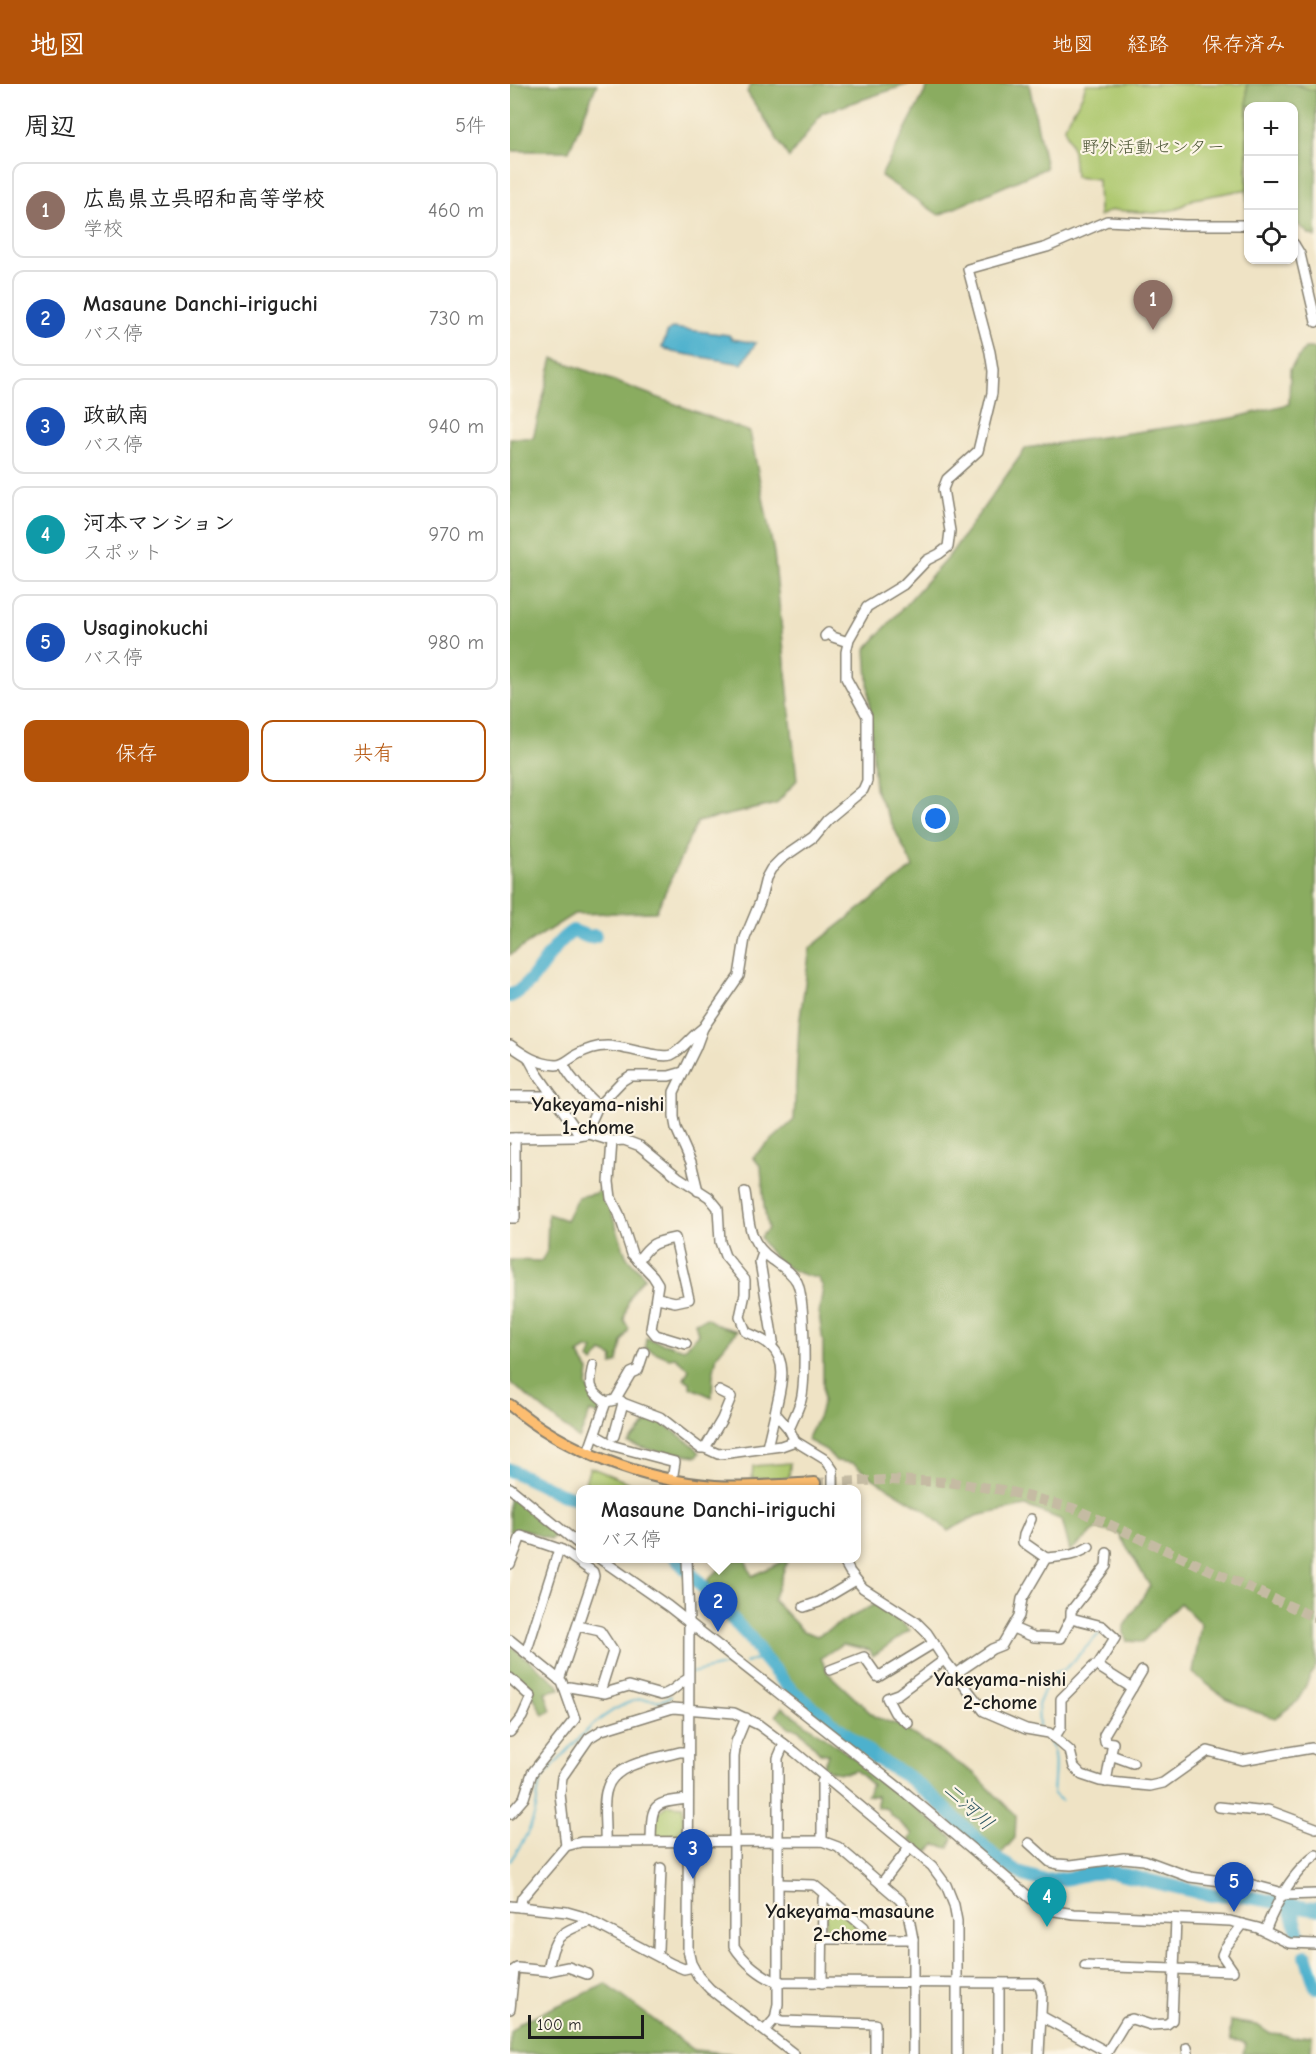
<!DOCTYPE html>
<html lang="ja">
<head>
<meta charset="utf-8">
<style>
	:root { --surface:#fff; --page:#f2f2f2; --text:#222; --muted:#767676; --line:#e0e0e0; --accent:#b45309 }
	body { margin:0; font-family:"Comic Neue","Klee One",sans-serif; background:var(--page); color:var(--text) }
	.controls { position:absolute; right:18px; top:18px; display:grid; overflow:hidden; border-radius:12px; box-shadow:0 2px 4px #0004 }
	.controls button { width:54px; height:54px; display:grid; place-items:center; padding:0; border:0; border-bottom:2px solid var(--line); background:var(--surface); color:var(--text); font:30px sans-serif }
	.scale { position:absolute; left:18px; bottom:15px; width:116px; box-sizing:border-box; padding-left:6px; border:3px solid #1c1c1c; border-top:0; font-size:16px; line-height:21px; white-space:nowrap; color:#1c1c1c; -webkit-text-stroke:4px #fcf5e5; paint-order:stroke }
	.you { position:absolute; left:426px; top:735px; width:21px; height:21px; margin:-15px; border:4px solid #fff; border-radius:50%; background:#1a73e8; box-shadow:0 0 0 9px #1a73e833 }
	.badge { display:grid; place-items:center; width:39px; height:39px; border-radius:50%; background:var(--accent); color:#fff; font-size:20px; font-weight:700 }
	.pin { position:absolute; translate:-50% -50px; filter:drop-shadow(0 2px 3px #0008) }
	.pin::after { content:''; position:absolute; top:32px; width:21px; height:18px; background:inherit; clip-path:polygon(0 0,100% 0,50% 100%) }
	.popup { position:absolute; left:66px; top:1401px; width:285px; height:78px; box-sizing:border-box; display:grid; place-content:center; border-radius:12px; background:var(--surface); filter:drop-shadow(0 2px 4px #0005); font-size:20px; white-space:nowrap; color:var(--muted) }
	.popup b { font-size:22px; color:var(--text) }
	.popup::after { content:''; position:absolute; left:50%; top:100%; margin-left:-12px; border:12px solid transparent; border-top-color:var(--surface) }
	.list { margin:0; padding:0; list-style:none }
	h2 { display:flex; justify-content:space-between; align-items:center; height:78px; margin:0; padding:0 24px; font-size:26px }
	h2 small { font-size:20px; font-weight:400; color:var(--muted) }
	.list li { display:grid; grid-template-columns:39px 1fr auto; gap:18px; align-items:center; box-sizing:border-box; height:96px; margin:0 12px 12px; padding:0 12px; border:2px solid var(--line); border-radius:12px }
	.list b { display:block; font-size:22px; white-space:nowrap }
	.list p { margin:0; font-size:20px; white-space:nowrap; color:var(--muted) }
	.list em { font-size:20px; font-style:normal; color:var(--muted) }
	.actions { display:flex; gap:12px; padding:18px 24px }
	.actions a { flex:1; padding:14px 0; border:2px solid var(--accent); border-radius:12px; text-align:center; font-size:21px; color:var(--accent) }
	.actions .main { background:var(--accent); color:#fff }
	.icon { flex:none; width:33px; height:33px; fill:none; stroke:currentColor; stroke-width:2; stroke-linecap:round; stroke-linejoin:round }
	.map { position:relative; flex:none; width:806px; height:1970px; overflow:hidden }
	header { display:flex; align-items:center; gap:36px; box-sizing:border-box; height:84px; padding:0 30px; background:var(--accent); color:#fff }
	header strong { font-size:28px }
	nav { display:flex; gap:33px; margin-inline-start:auto; font-size:21px }
	main { display:flex }
	aside { flex:1; background:var(--surface) }
	.map>svg:first-child { display:block }
</style>
</head>
<body>
<header>
<strong>地図</strong>
<nav><a>地図</a><a>経路</a><a>保存済み</a></nav>
</header>
<main>
<aside>
<h2>周辺<small>5件</small></h2>
<ul class="list">
<li><span class="badge" style="background:#8d6e63">1</span><div><b>広島県立呉昭和高等学校</b><p>学校</p></div><em>460 m</em></li>
<li><span class="badge" style="background:#1a4fb4">2</span><div><b>Masaune Danchi-iriguchi</b><p>バス停</p></div><em>730 m</em></li>
<li><span class="badge" style="background:#1a4fb4">3</span><div><b>政畝南</b><p>バス停</p></div><em>940 m</em></li>
<li><span class="badge" style="background:#0f9aa8">4</span><div><b>河本マンション</b><p>スポット</p></div><em>970 m</em></li>
<li><span class="badge" style="background:#1a4fb4">5</span><div><b>Usaginokuchi</b><p>バス停</p></div><em>980 m</em></li>
</ul>
<div class="actions"><a class="main">保存</a><a>共有</a></div>
</aside>
<div class="map">
<svg width="806" height="1970" viewBox="0 0 806 1970">
	<rect width="100%" height="100%" fill="#fcf5e5"/>
	<filter id="ink" filterUnits="userSpaceOnUse"><feTurbulence type="fractalNoise" baseFrequency=".0167" numOctaves="2"/><feDisplacementMap in="SourceGraphic" scale="12" xChannelSelector="R" yChannelSelector="G"/><feConvolveMatrix kernelMatrix="1 2 1 2 8 2 1 2 1" color-interpolation-filters="sRGB"/></filter>
	<filter id="wash" filterUnits="userSpaceOnUse"><feTurbulence type="fractalNoise" baseFrequency=".008" numOctaves="4" result="noise"/><feDisplacementMap in="SourceGraphic" scale="24" xChannelSelector="R" yChannelSelector="G"/><feGaussianBlur stdDeviation="1.35" result="paint"/><feColorMatrix in="noise" values="0 0 0 0 0 0 0 0 0 0 0 0 0 0 0 0 0 1.4 0 .05"/><feComposite in="paint" operator="in"/></filter>
	<g filter="url(#wash)">
		<rect width="100%" height="100%" fill="#efe3c5"/>
		<g fill="#adc86e" stroke="#647245" stroke-width="1.5">
			<path d="M576,0H806V89L784,22H738V105L683,115L667,125L645,129L602,126L589,132L588,95L565,93L563,68L554,43L572,12Z"/>
			<path d="M280,1379L279,1394H242L243,1382Z"/>
			<path d="M80,1383L129,1403L152,1405H89L75,1398Z"/>
			<path d="M157,1721L173,1722V1753L144,1754L145,1731Z"/>
			<path d="M316,1817L351,1844V1851L316,1850Z"/>
		</g>
		<g fill="#8aac61" stroke="#53643e" stroke-width="1.5">
			<path d="M0,0H87L59,67H0Z"/>
			<path d="M241,0H399L312,29L279,74L237,8Z"/>
			<path d="M419,0H519L536,84L429,131L371,92Z"/>
			<path d="M737,0H783L806,7V153L799,150L784,137V22H738L737,125Z"/>
			<path d="M795,264H806V1581L788,1617L765,1634L743,1627L716,1615L683,1589L691,1540L670,1519L632,1558L617,1557L614,1549V1542L640,1502L609,1450L587,1445L560,1467L552,1436L516,1422L466,1432L438,1447L415,1426L362,1394L343,1379L326,1377L316,1366L297,1356L309,1331L313,1317V1258L309,1230L313,1203L308,1194C282,1190 262,1177 250,1153L258,1145L254,1122L251,1083L243,1073L284,1036L289,941L300,864L403,783L365,705L356,565L439,472L516,364L723,334L779,320L780,285Z"/>
			<path d="M43,274L240,348L264,469L287,696L266,720L187,738L146,828L64,830L0,871V354H23Z"/>
			<path d="M92,1104L99,1121L116,1172L135,1193C120,1208 118,1215 114,1236L119,1245L112,1258L108,1278L102,1281L103,1273L92,1268L83,1279L79,1275L83,1265H76L68,1270L79,1287L77,1303L94,1320L89,1331L80,1328L69,1355L0,1298V1176L31,1177L37,1168L38,1130L56,1136L68,1113L86,1109Z"/>
			<path d="M197,1234L207,1241L227,1247L207,1271L203,1291L202,1313L180,1303V1298L174,1295L179,1285L165,1273L159,1274L135,1264L136,1254L174,1265L188,1250L185,1238Z"/>
			<path d="M143,1332L184,1362L190,1369L187,1372L145,1367L118,1359Z"/>
			<path d="M0,1412L45,1451L41,1456L13,1445L3,1454L0,1445Z"/>
			<path d="M220,1475H235L242,1492L278,1475L263,1516L293,1547L307,1552L367,1519L400,1546L363,1572L360,1566L332,1560L311,1574L318,1589L365,1633L388,1641L464,1689L506,1732L505,1754L490,1771L408,1694L356,1660L281,1602L197,1497Z"/>
			<path d="M0,1561L48,1600L50,1605L35,1608L41,1627L33,1631L20,1606L0,1587Z"/>
			<path d="M272,1623L345,1675L443,1754L439,1764L425,1761L415,1770L411,1764L399,1756L403,1750L380,1730L378,1725L367,1723V1712L356,1711L362,1701L345,1686C336,1691 320,1689 313,1682L318,1670L310,1669L288,1645L278,1643L266,1631Z"/>
			<path d="M96,1900L184,1966L225,1970H0V1948L11,1938Z"/>
			<path d="M721,1937L747,1941L759,1949L772,1950L783,1954L802,1951L801,1970H733L735,1960L730,1957L721,1956L720,1950Z"/>
		</g>
		<path fill="#4eb1cd" stroke="#356674" stroke-width="1.5" d="M162,244L219,251L222,255L246,259L232,280L162,268L152,263L157,249Z"/>
		<g fill="none" stroke-linecap="round" stroke-linejoin="round">
			<g stroke="#4eb1cd" stroke-width="2">
				<path d="M235,1579L253,1573"/>
				<path d="M181,1589L222,1580"/>
				<path d="M529,1643L528,1621L541,1590L554,1586L589,1550"/>
				<path d="M539,1654C548,1676 544,1687 543,1710L552,1717"/>
				<path d="M0,1777C12,1760 22,1744 26,1724C28,1714 27,1706 31,1696C58,1667 86,1628 126,1616C138,1613 150,1621 161,1612"/>
			</g>
			<g stroke="#4eb1cd" stroke-width="14">
				<path d="M0,912C29,899 37,863 63,847L79,853L85,852"/>
				<path d="M0,1386L51,1410L70,1416"/>
				<path d="M166,1474L241,1555L253,1573L281,1606L366,1674L398,1693L427,1717L489,1777L514,1791L535,1797L559,1794L580,1789L601,1788L701,1811C736,1808 771,1822 806,1825"/>
				<path d="M780,1822L790,1853"/>
				<path d="M796,1872L806,1903"/>
			</g>
		</g>
	</g>
	<g filter="url(#ink)">
		<g fill="none" stroke-linecap="round" stroke-linejoin="round">
			<path stroke="#c5bba3" stroke-width="10" stroke-dasharray="10 5" stroke-linecap="butt" d="M305,1399L376,1396L438,1398L493,1406L563,1424L806,1534"/>
			<g stroke="#868070" stroke-width="12">
				<g id="minor">
					<path d="M784,160L790,170L806,238"/>
					<path d="M315,552L318,549L323,553L338,558"/>
					<path d="M0,961C14,971 27,980 46,981C54,981 59,975 66,971C75,966 86,962 97,962C113,962 151,975 161,971C173,966 182,951 193,944"/>
					<path d="M19,975L26,988L70,1051"/>
					<path d="M53,980C62,997 74,1009 88,1022"/>
					<path d="M0,1012H43"/>
					<path d="M75,1051L88,1022L112,997L120,992H159L173,988"/>
					<path d="M0,1054L64,1053L79,1050L102,1057L114,1056L130,1062L168,1093L199,1113L208,1124L210,1158L215,1172L235,1196V1210L230,1233L236,1248C244,1252 254,1255 261,1262C280,1280 269,1308 265,1329L279,1345L285,1357L316,1376L323,1386V1406"/>
					<path d="M102,1057L99,1098L101,1114L109,1130L122,1170L143,1192L148,1200L141,1245L146,1251L176,1260"/>
					<path d="M188,1107L181,1078L166,1044L164,1033V1008L186,963L193,944L229,892L235,854L250,818L256,794L261,785L271,775L303,753L317,736L353,706L357,697V632L336,594V568L339,555L357,523L393,501L417,476L429,470L438,463L440,447L433,405L437,395L468,367L482,309L483,287L480,268L458,185L537,163L597,137L675,141H738"/>
					<path d="M235,1108C240,1138 236,1157 263,1176C271,1182 282,1188 287,1198C295,1215 296,1296 291,1316C288,1326 283,1336 279,1345"/>
					<path d="M0,1134H5V1054"/>
					<path d="M253,1169L250,1178L263,1257L261,1262"/>
					<path d="M128,1177C140,1159 145,1158 165,1154L179,1215L165,1218L148,1214"/>
					<path d="M83,1281C79,1301 78,1305 96,1318L105,1316L121,1289L128,1286L134,1268"/>
					<path d="M209,1307L221,1313L212,1335L195,1364L208,1370L219,1369L271,1362L285,1357"/>
					<path d="M113,1319L150,1333L178,1355L190,1364H195"/>
					<path d="M85,1351L104,1362L165,1378L162,1396"/>
					<path d="M104,1352L113,1319L111,1317"/>
					<path d="M257,1363L265,1329"/>
					<path d="M78,1369L96,1318"/>
					<path d="M0,1404L70,1461"/>
					<path d="M89,1474L158,1522L397,1710L525,1818L539,1826L564,1830L720,1837L748,1844L779,1859L806,1860"/>
					<path d="M177,1474L179,1539L178,1866L181,1879L188,1892L200,1905L284,1970"/>
					<path d="M332,1474L340,1488L353,1504L406,1538L417,1549L436,1578L474,1627L516,1645L539,1649L560,1667L564,1683L572,1691L590,1697L640,1702L653,1699L698,1667L732,1676L802,1664L806,1666"/>
					<path d="M536,1474C554,1472 563,1473 579,1463"/>
					<path d="M0,1480L11,1452L52,1466L83,1488L84,1492L49,1596"/>
					<path d="M294,1523L309,1518L346,1496"/>
					<path d="M561,1534L592,1542L605,1554L589,1579L592,1585L622,1604"/>
					<path d="M68,1542L90,1547L103,1567L90,1608"/>
					<path d="M503,1544L524,1553L551,1554L561,1534V1527L596,1482L597,1469"/>
					<path d="M0,1556L52,1598L65,1635L22,1689L14,1714L0,1730"/>
					<path d="M15,1568L18,1563L49,1465"/>
					<path d="M320,1586L354,1573L368,1593L424,1559"/>
					<path d="M445,1590L482,1565L492,1561L509,1532L512,1515L536,1474L513,1458L514,1451L521,1435"/>
					<path d="M0,1594L21,1613L12,1633L0,1648"/>
					<path d="M55,1605L59,1603L95,1609L119,1602L151,1611C162,1610 168,1599 178,1595"/>
					<path d="M236,1634L226,1658L224,1673V1862C233,1877 252,1893 268,1898L525,1899L530,1903L532,1910L529,1970"/>
					<path d="M398,1639L385,1629L377,1614L388,1610L434,1576"/>
					<path d="M544,1654L551,1643V1615L584,1582"/>
					<path d="M601,1671L623,1679"/>
					<path d="M596,1698L603,1659L595,1658L594,1651L632,1587"/>
					<path d="M709,1723L748,1727L758,1726L806,1744"/>
					<path d="M95,1757C96,1742 92,1718 97,1705C104,1679 148,1674 170,1668H178"/>
					<path d="M141,1757C142,1721 140,1719 178,1715"/>
					<path d="M312,1757V1698L315,1693"/>
					<path d="M519,1759L540,1778L547,1780L561,1781L614,1774L634,1776L680,1793L743,1801L766,1807L773,1811L806,1810"/>
					<path d="M56,1762L50,1710L52,1693L79,1654L92,1646L163,1624L224,1629L249,1641L285,1668L422,1782L436,1801L444,1821L447,1837V1970"/>
					<path d="M268,1800L304,1801L354,1843L357,1855"/>
					<path d="M371,1800L400,1763"/>
					<path d="M0,1822L57,1828L71,1832L162,1880L174,1885L183,1883"/>
					<path d="M10,1823L12,1814L56,1762L71,1758L312,1757L328,1763L390,1816L398,1829L403,1855V1970"/>
					<path d="M755,1847C766,1819 782,1789 806,1771"/>
					<path d="M313,1855H403"/>
					<path d="M148,1866L151,1784"/>
					<path d="M575,1882L723,1887L712,1871L715,1864L733,1840"/>
					<path d="M38,1887L58,1883L77,1890"/>
					<path d="M312,1899L313,1815L315,1810"/>
					<path d="M0,1925L4,1886L7,1884L38,1887C44,1852 47,1850 80,1837"/>
					<path d="M531,1932L597,1968"/>
					<path d="M265,1935L272,1937L365,1940V1970"/>
					<path d="M255,1946L265,1935L268,1920V1674L274,1660"/>
					<path d="M677,1964L678,1970"/>
					<path d="M489,1970V1899"/>
					<path d="M596,1970L616,1937L622,1935L641,1941L657,1940L662,1936L666,1835"/>
				</g>
			</g>
			<g stroke="#868070" stroke-width="14">
				<path id="major" d="M0,1321C56,1368 132,1396 205,1402C238,1404 272,1401 305,1399"/>
			</g>
			<use href="#minor" stroke="#fff" stroke-width="9"/>
			<use href="#major" stroke="#fcbd6f" stroke-width="10"/>
		</g>
	</g>
	<g text-anchor="middle" stroke-width="4.5" stroke-linejoin="round" paint-order="stroke">
		<g font-size="18" fill="#4f5839" stroke="#fcf5e5">
			<text x="643" y="69">野外活動センター</text>
		</g>
		<g font-size="20" font-weight="bold" fill="#1c1c1c" stroke="#fcf5e5">
			<text x="88" y="1027">Yakeyama-nishi<tspan x="88" dy="23">1-chome</tspan></text>
			<text x="490" y="1602">Yakeyama-nishi<tspan x="490" dy="23">2-chome</tspan></text>
			<text x="340" y="1834">Yakeyama-masaune<tspan x="340" dy="23">2-chome</tspan></text>
		</g>
		<g font-size="20" font-style="italic" fill="#305863" stroke="#fcf5e5">
			<text transform="translate(459 1722) rotate(42)" y="7">二河川</text>
		</g>
	</g>
</svg>
<div class="controls">
<button>+</button>
<button>−</button>
<button><svg class="icon" aria-label="locate" viewBox="0 0 24 24"><circle cx="12" cy="12" r="6"/><path d="M12 2v4M12 18v4M2 12h4M18 12h4"/></svg></button>
</div>
<div class="scale">100 m</div>
<div class="you"></div>
<div class="pin badge" style="left:643px;top:246px;background:#8d6e63">1</div>
<div class="pin badge" style="left:208px;top:1548px;background:#1a4fb4">2</div>
<div class="popup"><b>Masaune Danchi-iriguchi</b>バス停</div>
<div class="pin badge" style="left:183px;top:1795px;background:#1a4fb4">3</div>
<div class="pin badge" style="left:537px;top:1843px;background:#0f9aa8">4</div>
<div class="pin badge" style="left:724px;top:1828px;background:#1a4fb4">5</div>
</div>
</main>
</body>
</html>
